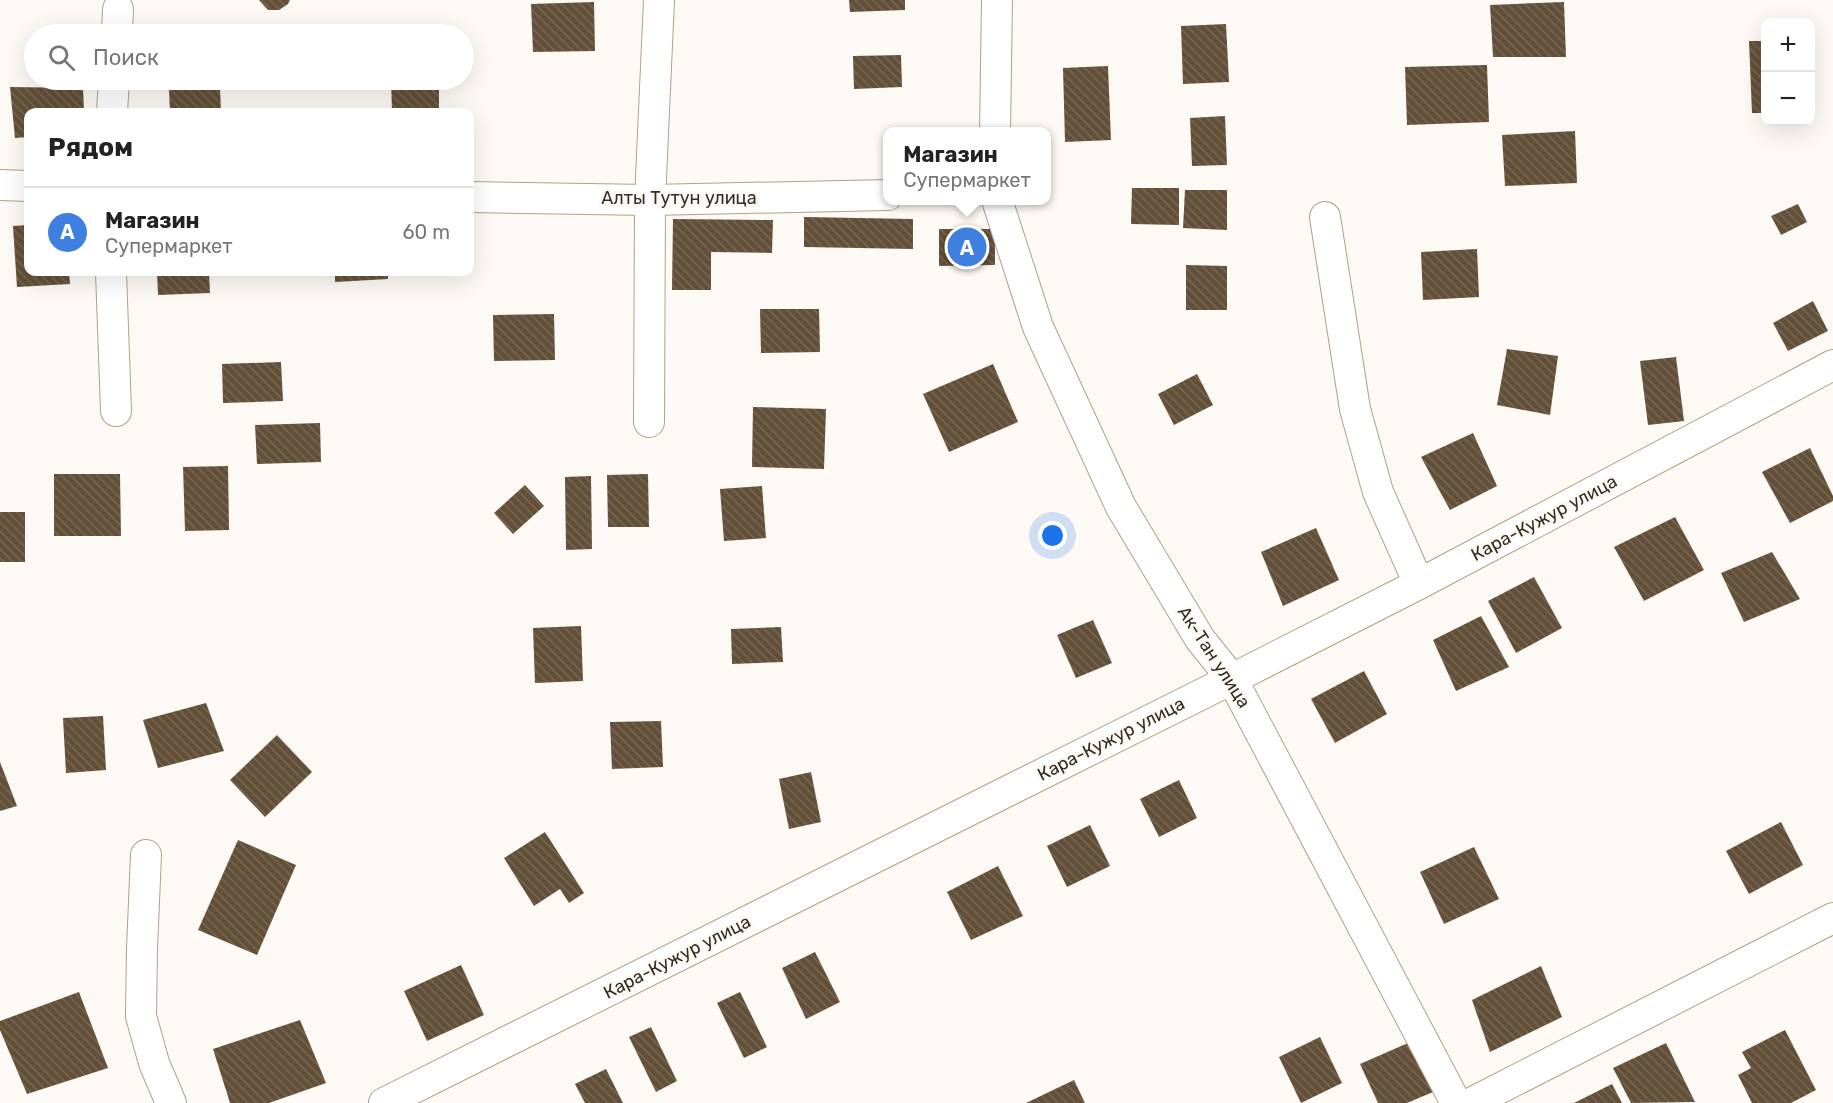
<!DOCTYPE html>
<html lang="ru">
<head>
<meta charset="utf-8">
<style>
	:root { --surface:#fff; --page:#f2f2f2; --text:#222; --muted:#767676; --line:#e0e0e0; --accent:#7c3aed }
	body { margin:0; font-family:Rubik,sans-serif; background:var(--page); color:var(--text) }
	.controls { position:absolute; right:18px; top:18px; display:grid; overflow:hidden; border-radius:12px; box-shadow:0 6px 24px #0002 }
	.controls button { width:54px; height:54px; display:grid; place-items:center; padding:0; border:0; border-bottom:2px solid var(--line); background:var(--surface); color:var(--text); font:30px sans-serif }
	.you { position:absolute; left:1053px; top:536px; width:21px; height:21px; margin:-15px; border:4px solid #fff; border-radius:50%; background:#1a73e8; box-shadow:0 0 0 9px #1a73e833 }
	.badge { display:grid; place-items:center; width:39px; height:39px; border-radius:50%; background:var(--accent); color:#fff; font-size:20px; font-weight:700 }
	.pin { position:absolute; translate:-50% -50%; border:3px solid #fff; box-shadow:0 2px 6px #0006 }
	.popup { position:absolute; left:883px; top:127px; width:168px; height:78px; box-sizing:border-box; display:grid; place-content:center; border-radius:12px; background:var(--surface); filter:drop-shadow(0 2px 4px #0005); font-size:20px; white-space:nowrap; color:var(--muted) }
	.popup b { font-size:22px; color:var(--text) }
	.popup::after { content:''; position:absolute; left:50%; top:100%; margin-left:-12px; border:12px solid transparent; border-top-color:var(--surface) }
	.list { margin:0; padding:0; list-style:none }
	h2 { display:flex; justify-content:space-between; align-items:center; height:78px; margin:0; padding:0 24px; font-size:26px }
	h2 small { font-size:20px; font-weight:400; color:var(--muted) }
	.list li { display:grid; grid-template-columns:39px 1fr auto; gap:18px; align-items:center; box-sizing:border-box; height:90px; padding:0 24px; border-top:2px solid var(--line) }
	.list b { display:block; font-size:22px; white-space:nowrap }
	.list p { margin:0; font-size:20px; white-space:nowrap; color:var(--muted) }
	.list em { font-size:20px; font-style:normal; color:var(--muted) }
	.icon { flex:none; width:33px; height:33px; fill:none; stroke:currentColor; stroke-width:2; stroke-linecap:round; stroke-linejoin:round }
	.map { position:relative; flex:none; width:1833px; height:1103px; overflow:hidden }
	.search { position:absolute; background:var(--surface); box-shadow:0 6px 24px #0002; left:24px; top:24px; width:450px; height:66px; display:flex; align-items:center; gap:15px; box-sizing:border-box; padding:0 21px; border-radius:33px; color:var(--muted); font-size:22px }
	.panel { position:absolute; background:var(--surface); box-shadow:0 6px 24px #0002; left:24px; top:108px; width:450px; height:168px; border-radius:12px }
	.map>svg:first-child { display:block }
</style>
</head>
<body>
<div class="map">
<svg width="1833" height="1103" viewBox="0 0 1833 1103">
	<defs>
		<pattern id="building-back-hatch" width="6" height="6" patternUnits="userSpaceOnUse" patternTransform="scale(1.5)"><rect width="6" height="6" fill="#635039"/><path d="M-1 5l2 2M0 0l6 6M5-1l2 2" fill="none" stroke="#766653"/></pattern>
	</defs>
	<rect width="100%" height="100%" fill="#fdf9f4"/>
	<g fill="url(#building-back-hatch)">
		<path d="M259,0H290L288,4L279,10H268Z"/>
		<path d="M849,0H905V10L850,12Z"/>
		<path d="M594,2L595,51L533,52L531,4Z"/>
		<path d="M1564,2L1566,57H1493L1490,5Z"/>
		<path d="M1226,24L1229,82L1183,84L1181,26Z"/>
		<path d="M1749,41H1766V113H1752Z"/>
		<path d="M901,55L902,87L854,89L853,56Z"/>
		<path d="M1487,65L1489,122L1407,125L1405,67Z"/>
		<path d="M1108,66L1111,140L1065,142L1063,68Z"/>
		<path d="M391,80H439V112H392Z"/>
		<path d="M10,87L83,88L84,112H28V137L15,138Z"/>
		<path d="M220,88L221,112H170L169,89Z"/>
		<path d="M1225,116L1227,165L1192,166L1190,118Z"/>
		<path d="M1575,131L1577,183L1505,186L1502,135Z"/>
		<path d="M1132,188H1179V225L1131,224Z"/>
		<path d="M1185,190H1227V230L1183,228Z"/>
		<path d="M1798,204L1807,222L1781,235L1771,216Z"/>
		<path d="M804,217L913,219V249L804,247Z"/>
		<path d="M673,219L773,220L772,253L711,252V290H672Z"/>
		<path d="M28,225V272H69L70,284L17,287L13,226Z"/>
		<path d="M939,229H995V265L939,266Z"/>
		<path d="M1477,249L1479,297L1423,300L1421,252Z"/>
		<path d="M1186,265L1227,266V310H1186Z"/>
		<path d="M157,272H209L210,293L158,295Z"/>
		<path d="M335,272H388V279L335,282Z"/>
		<path d="M1813,301L1828,331L1788,351L1773,323Z"/>
		<path d="M760,309H819L820,352L761,353Z"/>
		<path d="M554,314L555,360L494,361L493,315Z"/>
		<path d="M1507,349L1558,356L1550,415L1497,405Z"/>
		<path d="M1676,357L1684,421L1648,425L1640,361Z"/>
		<path d="M281,362L283,401L223,403L222,364Z"/>
		<path d="M993,364L1018,422L949,452L923,394Z"/>
		<path d="M1197,374L1213,405L1174,425L1158,394Z"/>
		<path d="M753,407L826,409L824,469L752,467Z"/>
		<path d="M320,423L321,462L257,464L255,425Z"/>
		<path d="M1473,433L1497,486L1450,510L1421,457Z"/>
		<path d="M1810,448L1833,496V501L1790,523L1762,472Z"/>
		<path d="M228,466L229,530L185,531L183,467Z"/>
		<path d="M54,474H120L121,536H54Z"/>
		<path d="M648,474L649,527H608L607,475Z"/>
		<path d="M591,476L592,549L566,550L565,477Z"/>
		<path d="M525,485L544,506L513,534L494,513Z"/>
		<path d="M762,486L766,538L724,541L720,489Z"/>
		<rect x="0" y="512" width="25" height="50"/>
		<path d="M1675,517L1704,570L1644,601L1614,547Z"/>
		<path d="M1316,528L1339,580L1283,606L1261,552Z"/>
		<path d="M1772,552L1800,599L1744,622L1721,573Z"/>
		<path d="M1534,577L1562,628L1516,653L1488,601Z"/>
		<path d="M1481,616L1509,667L1456,691L1433,640Z"/>
		<path d="M1093,620L1112,663L1076,678L1057,635Z"/>
		<path d="M581,626L583,681L535,683L533,628Z"/>
		<path d="M781,627L783,662L732,664L731,629Z"/>
		<path d="M1364,671L1387,714L1335,743L1311,699Z"/>
		<path d="M206,703L224,751L158,768L143,720Z"/>
		<path d="M103,716L106,770L66,773L63,718Z"/>
		<path d="M661,721L663,767L612,769L610,722Z"/>
		<path d="M277,735L312,772L265,817L230,780Z"/>
		<path d="M0,762L17,806L0,811Z"/>
		<path d="M811,772L821,822L789,829L779,779Z"/>
		<path d="M1179,780L1197,818L1159,837L1140,799Z"/>
		<path d="M1781,822L1803,865L1749,894L1726,851Z"/>
		<path d="M1090,825L1110,866L1067,887L1047,846Z"/>
		<path d="M545,832L584,893L569,903L560,889L534,906L504,858Z"/>
		<path d="M238,840L296,865L257,955L198,930Z"/>
		<path d="M1474,847L1499,899L1444,924L1420,872Z"/>
		<path d="M998,866L1023,916L971,940L947,892Z"/>
		<path d="M815,952L840,1002L806,1019L782,968Z"/>
		<path d="M461,965L484,1015L427,1041L404,991Z"/>
		<path d="M1541,966L1562,1017L1490,1052L1472,1000Z"/>
		<path d="M79,992L108,1068L27,1094L0,1030V1021Z"/>
		<path d="M740,992L767,1047L744,1058L717,1003Z"/>
		<path d="M300,1020L326,1083L269,1103H230L213,1049Z"/>
		<path d="M651,1027L677,1081L656,1092L629,1037Z"/>
		<path d="M1785,1030L1816,1090L1791,1103H1752L1738,1075L1751,1068L1742,1052Z"/>
		<path d="M1320,1037L1342,1083L1301,1103L1279,1057Z"/>
		<path d="M1408,1043L1433,1092L1407,1103H1378L1360,1064Z"/>
		<path d="M1666,1043L1695,1102L1631,1103L1613,1068Z"/>
		<path d="M606,1069L623,1103H585L575,1084Z"/>
		<path d="M1074,1080L1085,1103H1026Z"/>
		<path d="M1612,1084L1622,1103H1574Z"/>
	</g>
	<g fill="none" stroke-linecap="round" stroke-linejoin="round">
		<g stroke="#b3a088" stroke-width="32">
			<g id="minor">
				<path d="M117,34L118,9"/>
				<path d="M112,112L114,80"/>
				<path d="M995,132L997,0"/>
				<path d="M0,185L28,186"/>
				<path d="M470,197L650,200L888,195"/>
				<path d="M997,200L1038,327L1121,507L1200,639L1232,679L1456,1103"/>
				<path d="M1325,217L1355,409L1378,492L1419,584"/>
				<path d="M111,272L116,411"/>
				<path d="M649,422L650,200L659,0"/>
				<path d="M146,855L142,949L141,1016L154,1063L171,1103"/>
				<path d="M384,1103L1232,679L1419,584L1833,365"/>
				<path d="M1471,1103L1833,918"/>
			</g>
		</g>
		<use href="#minor" stroke="#fff" stroke-width="30"/>
	</g>
	<g text-anchor="middle" stroke-width="6" stroke-linejoin="round" paint-order="stroke">
		<g font-size="18" fill="#342c23" stroke="#fdf9f4">
			<text x="679" y="204">Алты Тутун улица</text>
			<text transform="translate(1544 518) rotate(-28)" y="6">Кара-Кужур улица</text>
			<text transform="translate(1214 657) rotate(57)" y="6">Ак-Тан улица</text>
			<text transform="translate(1111 739) rotate(-27)" y="6">Кара-Кужур улица</text>
			<text transform="translate(677 957) rotate(-27)" y="6">Кара-Кужур улица</text>
		</g>
	</g>
</svg>
<div class="controls">
<button>+</button>
<button>−</button>
</div>
<div class="you"></div>
<div class="pin badge" style="left:967px;top:247px;background:#3f7fe0">A</div>
<div class="popup"><b>Магазин</b>Супермаркет</div>
<div class="search"><svg class="icon" aria-label="search" viewBox="0 0 24 24"><circle cx="10" cy="10" r="6"/><path d="M15 15l6 6"/></svg>Поиск</div>
<section class="panel">
<h2>Рядом<small></small></h2>
<ul class="list">
<li><span class="badge" style="background:#3f7fe0">A</span><div><b>Магазин</b><p>Супермаркет</p></div><em>60 m</em></li>
</ul>
</section>
</div>
</body>
</html>
